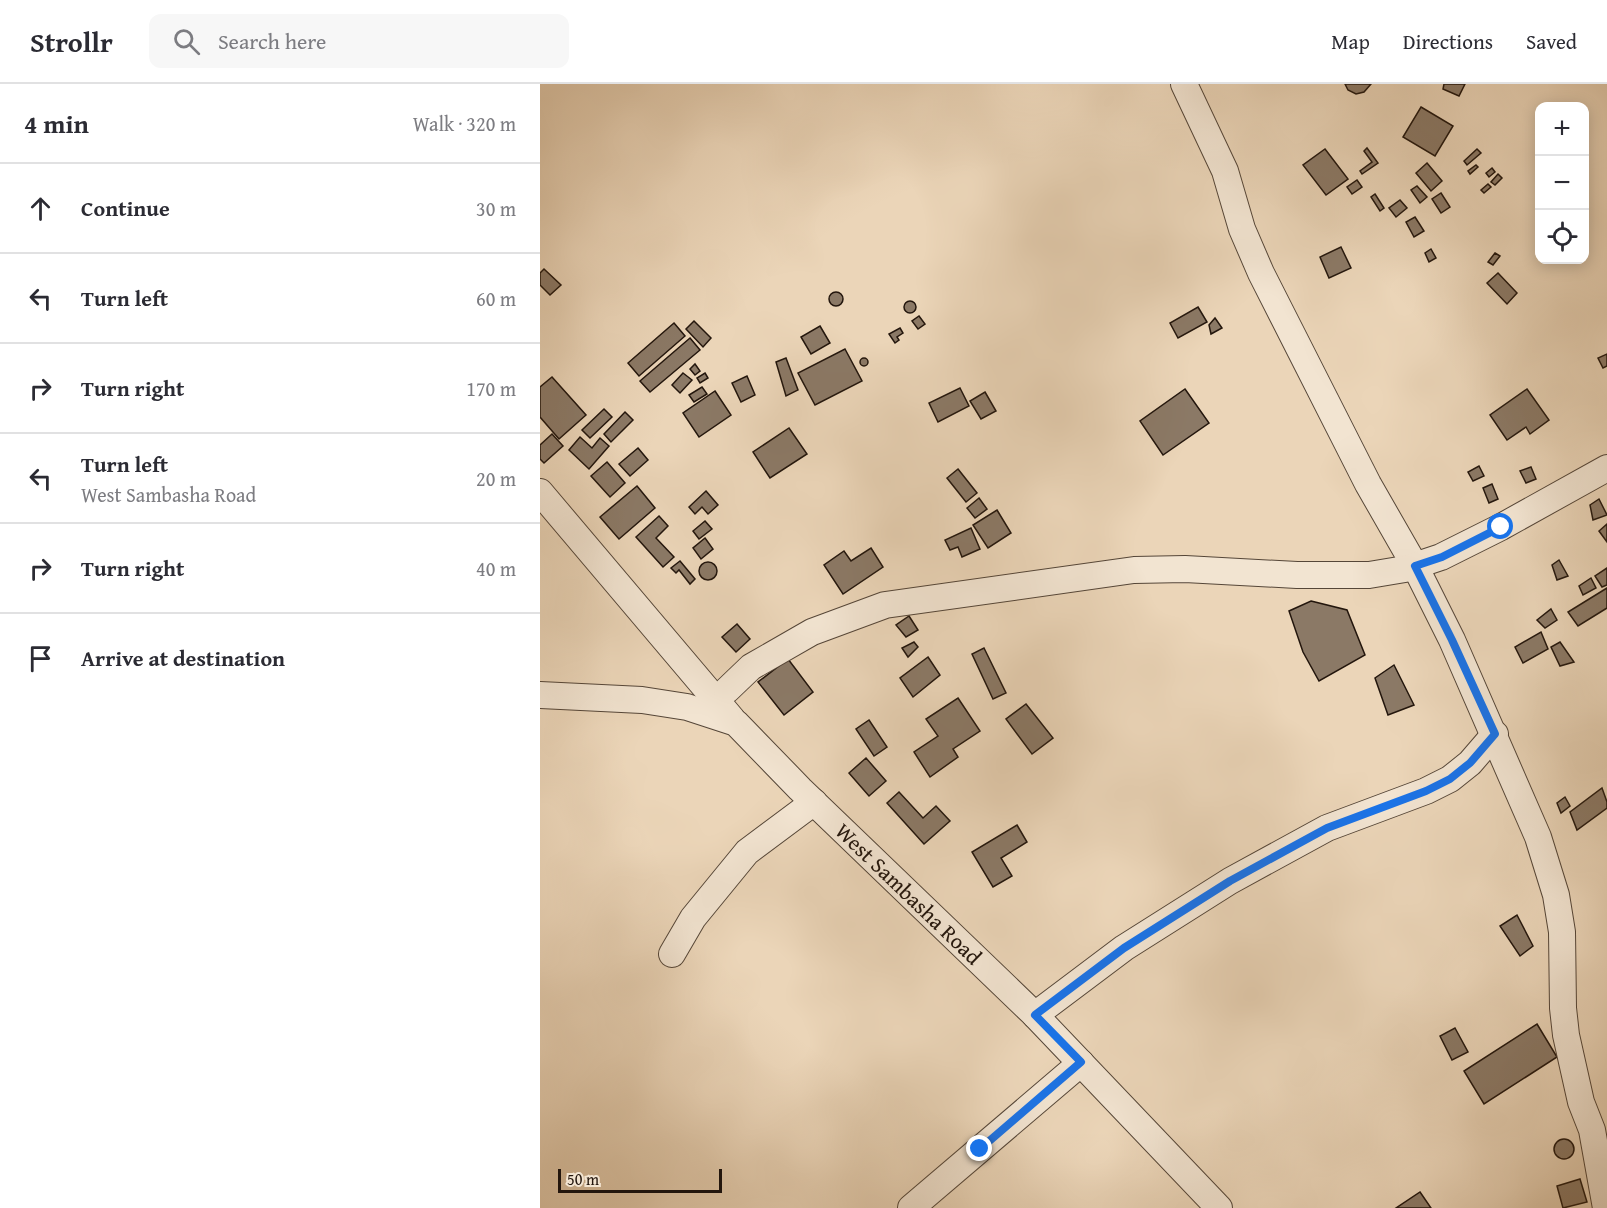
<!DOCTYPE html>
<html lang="en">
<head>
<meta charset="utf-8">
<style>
	:root { --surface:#fff; --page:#f7f7f7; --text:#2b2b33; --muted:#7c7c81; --line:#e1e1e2 }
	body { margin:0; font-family:"Gentium Book Plus",serif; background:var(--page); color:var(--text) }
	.controls { position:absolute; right:18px; top:18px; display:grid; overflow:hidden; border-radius:12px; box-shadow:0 3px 15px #0003 }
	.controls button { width:54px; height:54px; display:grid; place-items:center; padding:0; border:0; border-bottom:2px solid var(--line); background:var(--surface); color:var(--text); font:30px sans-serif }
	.scale { position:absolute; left:18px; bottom:15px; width:164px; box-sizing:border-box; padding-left:6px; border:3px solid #23160d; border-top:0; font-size:16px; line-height:21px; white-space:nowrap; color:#23160d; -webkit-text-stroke:4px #f2e4d1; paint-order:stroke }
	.stop { position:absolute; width:18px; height:18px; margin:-14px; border:4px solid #1a73e8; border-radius:50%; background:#fff }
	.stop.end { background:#1a73e8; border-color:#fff; box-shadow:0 2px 6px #0008 }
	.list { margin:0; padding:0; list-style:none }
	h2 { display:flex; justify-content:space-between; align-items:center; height:78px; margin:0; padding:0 24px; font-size:26px }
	h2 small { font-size:20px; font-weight:400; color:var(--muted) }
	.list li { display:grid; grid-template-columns:39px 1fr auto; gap:18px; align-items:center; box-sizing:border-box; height:90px; padding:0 24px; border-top:2px solid var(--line) }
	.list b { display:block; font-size:22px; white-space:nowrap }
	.list p { margin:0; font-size:20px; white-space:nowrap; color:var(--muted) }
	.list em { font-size:20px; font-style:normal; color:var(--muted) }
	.icon { flex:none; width:33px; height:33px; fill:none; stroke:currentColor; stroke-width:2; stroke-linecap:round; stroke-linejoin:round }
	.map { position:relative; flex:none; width:1067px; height:1124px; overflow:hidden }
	header { display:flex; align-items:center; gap:36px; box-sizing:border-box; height:84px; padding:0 30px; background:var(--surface); border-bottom:2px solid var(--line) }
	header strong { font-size:28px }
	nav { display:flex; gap:33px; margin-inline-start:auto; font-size:21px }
	.search { width:420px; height:54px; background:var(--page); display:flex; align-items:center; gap:15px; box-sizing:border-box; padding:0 21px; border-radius:12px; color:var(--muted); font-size:22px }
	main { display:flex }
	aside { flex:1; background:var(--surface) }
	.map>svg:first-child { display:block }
</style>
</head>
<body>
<header>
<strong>Strollr</strong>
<div class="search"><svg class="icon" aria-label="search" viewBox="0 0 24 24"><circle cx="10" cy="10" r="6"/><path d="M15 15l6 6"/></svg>Search here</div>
<nav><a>Map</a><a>Directions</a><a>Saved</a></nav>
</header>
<main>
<aside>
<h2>4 min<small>Walk · 320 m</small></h2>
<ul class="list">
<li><svg class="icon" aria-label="ahead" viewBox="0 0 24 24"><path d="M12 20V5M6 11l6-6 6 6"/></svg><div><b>Continue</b></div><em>30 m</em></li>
<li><svg class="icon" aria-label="left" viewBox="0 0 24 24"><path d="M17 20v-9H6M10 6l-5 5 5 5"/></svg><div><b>Turn left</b></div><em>60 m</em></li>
<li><svg class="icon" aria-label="right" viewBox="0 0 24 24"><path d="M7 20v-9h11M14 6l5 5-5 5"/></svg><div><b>Turn right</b></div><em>170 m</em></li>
<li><svg class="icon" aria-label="left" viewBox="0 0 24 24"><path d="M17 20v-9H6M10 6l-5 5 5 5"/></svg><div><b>Turn left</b><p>West Sambasha Road</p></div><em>20 m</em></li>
<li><svg class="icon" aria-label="right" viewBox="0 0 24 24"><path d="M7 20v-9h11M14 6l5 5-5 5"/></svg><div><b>Turn right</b></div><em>40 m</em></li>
<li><svg class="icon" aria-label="arrive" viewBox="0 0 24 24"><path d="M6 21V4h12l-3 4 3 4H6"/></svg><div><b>Arrive at destination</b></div></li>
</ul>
</aside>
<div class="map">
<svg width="1067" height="1124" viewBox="0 0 1067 1124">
	<rect width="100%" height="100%" fill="#ebd5b8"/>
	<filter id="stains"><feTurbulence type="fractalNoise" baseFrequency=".00333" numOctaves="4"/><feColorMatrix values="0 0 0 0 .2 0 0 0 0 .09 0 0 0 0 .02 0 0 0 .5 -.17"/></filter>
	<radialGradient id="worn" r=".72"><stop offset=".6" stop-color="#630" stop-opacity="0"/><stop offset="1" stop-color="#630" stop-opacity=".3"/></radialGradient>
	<g fill="#8b7966" stroke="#23160d" stroke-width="1.5">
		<path d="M805,0H831L824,8L816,10L808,6Z"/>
		<path d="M904,0H925L919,12L903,5Z"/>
		<path d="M881,23L913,42L895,72L863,53Z"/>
		<path d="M827,64L838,79L822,90L820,87L832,78L824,67Z"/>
		<path d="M785,65L808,95L786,111L763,81Z"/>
		<path d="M937,65L941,69L927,81L924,77Z"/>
		<path d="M887,79L902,97L891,107L876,89Z"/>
		<path d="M936,81L938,83L930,90L928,87Z"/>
		<path d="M952,84L955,88L949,93L946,89Z"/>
		<path d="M958,90L962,94L955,101L951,98Z"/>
		<path d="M817,96L822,103L812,110L807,103Z"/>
		<path d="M948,100L951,103L944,109L941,106Z"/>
		<path d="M877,102L887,113L880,119L871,106Z"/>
		<path d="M901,109L910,123L901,129L892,115Z"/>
		<path d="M835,110L844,124L840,127L831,113Z"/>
		<path d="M860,116L867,124L856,133L849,124Z"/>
		<path d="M875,133L884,147L874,153L866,138Z"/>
		<path d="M801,163L811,184L789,194L780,173Z"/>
		<path d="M891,165L896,174L889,178L885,169Z"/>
		<path d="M955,169L960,172L953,181L948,178Z"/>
		<path d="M4,185L21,201L10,211L0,201V189Z"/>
		<path d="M958,189L977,209L967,220L947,199Z"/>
		<circle cx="296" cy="215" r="7"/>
		<circle cx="370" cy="223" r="6"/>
		<path d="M658,223L667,238L638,254L630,239Z"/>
		<path d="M379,232L385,240L378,245L372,237Z"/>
		<path d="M675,234L682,244L671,250L669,241Z"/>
		<path d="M154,237L171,254L163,263L146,245Z"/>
		<path d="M134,239L145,252L99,292L88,279Z"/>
		<path d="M280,242L290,259L271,270L261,253Z"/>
		<path d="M360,244L363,249L357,253L359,256L355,259L349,250Z"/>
		<path d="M150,254L160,266L110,308L100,297Z"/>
		<path d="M305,265L322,297L275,321L258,289Z"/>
		<path d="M1067,270V282L1063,284L1058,274Z"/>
		<path d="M246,274L258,306L246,312L236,278Z"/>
		<circle cx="324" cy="278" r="4"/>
		<path d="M155,280L160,287L155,291L150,285Z"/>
		<path d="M143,289L152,296L140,309L132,301Z"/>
		<path d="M165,289L168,294L160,299L157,294Z"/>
		<path d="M207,292L215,311L201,318L192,299Z"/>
		<path d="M12,293L46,331L19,355L0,333V303Z"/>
		<path d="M162,303L167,310L154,318L149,311Z"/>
		<path d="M420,304L429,322L398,338L389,319Z"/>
		<path d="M645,305L669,339L623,371L600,337Z"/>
		<path d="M987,305L1009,336L990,350L986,343L967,356L950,331Z"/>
		<path d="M175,307L191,331L159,353L143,329Z"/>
		<path d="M445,308L456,327L441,335L430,317Z"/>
		<path d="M64,325L72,333L50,354L42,346Z"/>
		<path d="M85,328L93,336L71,358L64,350Z"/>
		<path d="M249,344L267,370L230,394L213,368Z"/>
		<path d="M12,350L23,362L4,379L0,375V361Z"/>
		<path d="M40,353L52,364L60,354L69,362L49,385L29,366Z"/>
		<path d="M98,364L108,376L90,392L79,380Z"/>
		<path d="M67,378L85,399L70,413L51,392Z"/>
		<path d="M939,382L944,392L933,397L928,388Z"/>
		<path d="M991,383L996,395L986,399L980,387Z"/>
		<path d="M418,385L437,409L426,418L407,394Z"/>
		<path d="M952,400L958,415L949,419L943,404Z"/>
		<path d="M97,402L115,424L79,455L60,433Z"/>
		<path d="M166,407L178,421L168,430L162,423L155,430L149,423Z"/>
		<path d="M439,414L447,425L435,434L427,424Z"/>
		<path d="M1059,415L1067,431L1053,436L1050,421Z"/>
		<path d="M457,426L471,449L448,464L433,441Z"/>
		<path d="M119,432L128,442L116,454L134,473L123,483L96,453Z"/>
		<path d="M165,437L172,445L159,455L153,447Z"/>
		<path d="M1067,440V458L1059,447Z"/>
		<path d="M431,444L440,465L422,473L418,463L410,466L405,456Z"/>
		<path d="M165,454L173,465L161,475L153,464Z"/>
		<path d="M331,464L343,483L303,510L284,481L304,467L311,477Z"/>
		<path d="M1019,476L1028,492L1017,496L1012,481Z"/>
		<path d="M140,477L155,495L150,500L139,486L136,489L131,484Z"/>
		<circle cx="168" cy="487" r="9"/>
		<path d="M1067,484V501L1062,503L1055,492Z"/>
		<path d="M1051,494L1056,504L1043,511L1039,502Z"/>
		<path d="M1067,504V524L1038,542L1028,528Z"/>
		<path d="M771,517L807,526L825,571L779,597L763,568L749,527Z"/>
		<path d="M1011,525L1017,536L1005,544L997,536Z"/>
		<path d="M369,532L378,546L366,553L356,541Z"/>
		<path d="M197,540L210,555L196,568L182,553Z"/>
		<path d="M1001,548L1008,565L983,579L975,563Z"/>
		<path d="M374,558L378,563L368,573L362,564Z"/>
		<path d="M1020,558L1034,578L1020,582L1011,563Z"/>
		<path d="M444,564L466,609L453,615L432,570Z"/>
		<path d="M388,573L400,591L373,613L360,594Z"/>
		<path d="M248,575L273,608L244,631L218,598Z"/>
		<path d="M854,581L874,621L848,631L835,594Z"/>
		<path d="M418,614L440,647L413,665L418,673L390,693L374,668L398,652L386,635Z"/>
		<path d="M486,620L513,654L492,670L466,635Z"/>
		<path d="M329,636L347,663L334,672L316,645Z"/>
		<path d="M326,674L346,697L329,712L309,689Z"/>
		<path d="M1062,704L1067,718V724L1037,746L1030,728Z"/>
		<path d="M359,708L383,734L396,722L410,737L384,760L347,719Z"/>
		<path d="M1025,713L1030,722L1021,729L1017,719Z"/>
		<path d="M477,741L487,758L461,774L472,792L453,803L432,768Z"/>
		<path d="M977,831L993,862L980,872L960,842Z"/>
		<path d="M997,940L1017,973L944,1020L924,987Z"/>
		<path d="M915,944L928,968L912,976L900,952Z"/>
		<circle cx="1024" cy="1065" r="10"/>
		<path d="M1040,1095L1047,1118L1023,1124L1017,1102Z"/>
		<path d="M880,1108L891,1124H856Z"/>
	</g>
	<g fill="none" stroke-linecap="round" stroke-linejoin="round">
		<g stroke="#554638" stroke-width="28">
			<g id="minor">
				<path d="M644,0L685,87L702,145L721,189L828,400L875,482L912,556L998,753L1016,811L1022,848L1023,924L1026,951L1041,1018L1052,1046L1066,1124"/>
				<path d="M0,408L192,635"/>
				<path d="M187,606L211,583L272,548L345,521L594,486L645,485L757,491H829L865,485L901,473L961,443L1067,384"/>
				<path id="s1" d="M0,611L102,616L147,623L196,639L260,705L495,931L679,1124"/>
				<path d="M132,870L153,834L207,768L274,718"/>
				<path d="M495,931L584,864L690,797L787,744L886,707L910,695L930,679L955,650"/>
				<path d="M371,1124L541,979"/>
			</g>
		</g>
		<use href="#minor" stroke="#f2e4d1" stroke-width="26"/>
	</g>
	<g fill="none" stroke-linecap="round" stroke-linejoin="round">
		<path stroke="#1a73e8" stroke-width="8" d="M440,1065L541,978L495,931L584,864L690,797L787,744L886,707L910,695L930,679L955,650L912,556L875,482L902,473L961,443"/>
	</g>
	<g text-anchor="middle" stroke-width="6" stroke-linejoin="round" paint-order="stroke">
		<g font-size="22" fill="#23160d" stroke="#f2e4d1">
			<text dy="8" stroke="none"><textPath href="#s1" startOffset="442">West Sambasha Road</textPath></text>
		</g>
	</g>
	<rect width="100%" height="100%" filter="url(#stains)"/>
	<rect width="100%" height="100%" fill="url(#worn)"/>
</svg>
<div class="controls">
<button>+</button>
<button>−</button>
<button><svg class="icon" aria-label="locate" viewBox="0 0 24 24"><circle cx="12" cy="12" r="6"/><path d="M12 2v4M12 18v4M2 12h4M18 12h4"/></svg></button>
</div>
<div class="scale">50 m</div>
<div class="stop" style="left:961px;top:443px"></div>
<div class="stop end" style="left:440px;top:1065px"></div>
</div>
</main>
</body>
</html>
